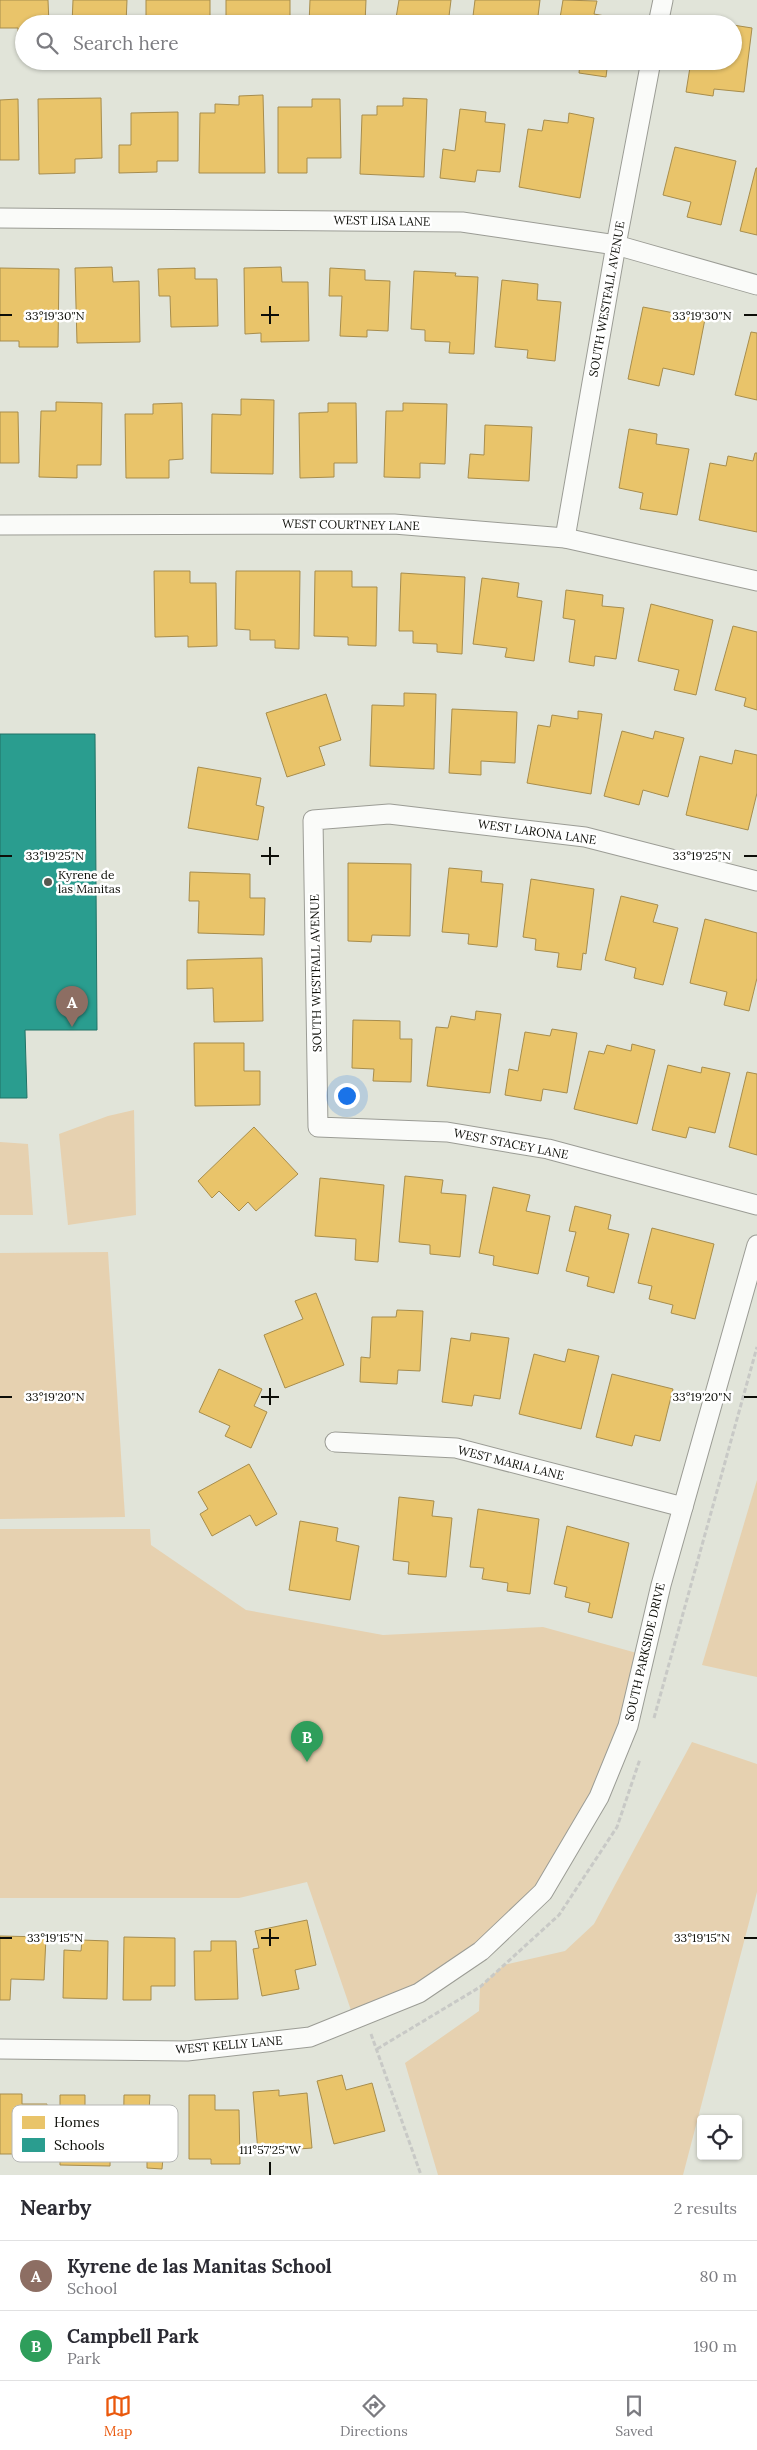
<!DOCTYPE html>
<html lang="en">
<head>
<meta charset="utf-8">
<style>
	:root { --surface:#fff; --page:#f2f2f3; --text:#2b2b33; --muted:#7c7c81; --line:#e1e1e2; --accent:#ea580c }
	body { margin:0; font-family:Lora,serif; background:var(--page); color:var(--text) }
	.controls { position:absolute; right:15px; bottom:15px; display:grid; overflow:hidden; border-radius:5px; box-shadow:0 1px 4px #0004 }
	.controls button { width:45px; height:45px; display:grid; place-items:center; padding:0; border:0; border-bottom:1px solid var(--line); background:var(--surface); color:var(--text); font:25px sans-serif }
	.you { position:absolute; left:346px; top:1095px; width:18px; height:18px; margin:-12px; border:4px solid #fff; border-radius:50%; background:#1a73e8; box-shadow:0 0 0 8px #1a73e833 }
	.badge { display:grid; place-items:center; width:32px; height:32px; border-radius:50%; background:var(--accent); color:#fff; font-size:16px; font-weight:700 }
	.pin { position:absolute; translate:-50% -41px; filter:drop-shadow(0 1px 2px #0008) }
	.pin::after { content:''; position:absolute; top:26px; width:18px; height:15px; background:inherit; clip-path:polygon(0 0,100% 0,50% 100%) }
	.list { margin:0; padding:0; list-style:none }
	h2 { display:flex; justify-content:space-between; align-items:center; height:65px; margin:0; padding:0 20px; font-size:21px }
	h2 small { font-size:16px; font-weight:400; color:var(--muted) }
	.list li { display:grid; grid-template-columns:32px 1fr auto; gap:15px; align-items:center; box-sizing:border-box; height:70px; padding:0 20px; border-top:1px solid var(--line) }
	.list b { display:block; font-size:19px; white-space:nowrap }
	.list p { margin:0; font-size:16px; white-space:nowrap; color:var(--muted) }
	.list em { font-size:16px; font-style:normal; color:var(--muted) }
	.icon { flex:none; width:28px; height:28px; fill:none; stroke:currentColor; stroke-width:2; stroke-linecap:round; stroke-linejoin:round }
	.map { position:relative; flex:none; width:757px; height:2175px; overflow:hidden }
	.search { position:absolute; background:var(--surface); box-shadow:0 1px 4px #0004; left:15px; right:15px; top:15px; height:55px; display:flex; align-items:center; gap:12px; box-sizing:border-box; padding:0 18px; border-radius:28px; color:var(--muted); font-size:19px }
	.sheet { height:205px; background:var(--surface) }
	nav { display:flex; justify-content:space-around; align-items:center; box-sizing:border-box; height:70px; border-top:1px solid var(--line); background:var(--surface); font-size:14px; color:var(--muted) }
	nav a { display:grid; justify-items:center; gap:2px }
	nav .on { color:var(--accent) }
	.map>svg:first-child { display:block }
</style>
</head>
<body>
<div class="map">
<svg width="757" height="2175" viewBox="0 0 757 2175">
	<rect width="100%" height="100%" fill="#e1e4d9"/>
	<g fill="#e6d1b0">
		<path d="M134,1110L136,1215L68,1225L59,1134L108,1116Z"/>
		<path d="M0,1142L28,1144L33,1215H0Z"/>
		<path d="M108,1252L125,1517L0,1519V1253Z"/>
		<path d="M757,1480V1677L702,1665Z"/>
		<path d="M0,1529H150L151,1545L246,1610L383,1635L543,1627L644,1655L628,1726L543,1892L481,1951L354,2019L307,1882L239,1898H0Z"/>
		<path d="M692,1742L757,1764V1892L683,2175H438L405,2063L479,2011L480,1987L504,1965L565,1951L594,1924Z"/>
	</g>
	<g fill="#e9c46a" stroke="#a78d4d">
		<path d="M0,0H48L49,24H24V39H18V28H0Z"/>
		<path d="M73,0H127L126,24H72Z"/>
		<path d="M146,0H210V24L146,22Z"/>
		<path d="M226,0H290V24H241V21H226Z"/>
		<path d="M310,0H366L365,24H309Z"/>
		<path d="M399,0H451L448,24H395Z"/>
		<path d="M475,0H540L537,24H472Z"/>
		<path d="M563,0L597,1L594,14L616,18L615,24H559Z"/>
		<path d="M733,25L752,28L744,92L714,89L713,96L686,92L691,61H733Z"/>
		<path d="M506,61H531L530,66Z"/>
		<path d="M567,61H608L606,77L579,73L580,63Z"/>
		<path d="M263,95L265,173H199L200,113H215V104L239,105V96Z"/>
		<path d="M101,98L102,158L75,159V173L39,174L38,99Z"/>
		<path d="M403,98L427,99L424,177L360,174L362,115H377V106H403Z"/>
		<path d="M18,99L19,160H0V100Z"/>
		<path d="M312,99H340L341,158H307V173H278V107H312Z"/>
		<path d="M460,109L486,112L485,122L505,124L500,172L477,170L475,182L440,178L443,149L455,151Z"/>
		<path d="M178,112V161H157V172L119,173V145H131V113Z"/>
		<path d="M569,113L594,118L580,198L519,187L528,129L542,131L544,120L568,123Z"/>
		<path d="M675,147L736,161L721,225L687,217L691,202L663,195Z"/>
		<path d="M756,168H757V235L740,231Z"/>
		<path d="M112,267L113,282L139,281L140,342L77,343L75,268Z"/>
		<path d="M281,267L282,282H308L309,341L261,342V333L245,334L244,268Z"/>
		<path d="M0,268L59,269L58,347H19V341H0Z"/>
		<path d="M195,268V279H217L218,326L171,327L170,296H159L158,269Z"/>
		<path d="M330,268L365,270V280L390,281L388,331L367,330V337L340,336L342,296H329Z"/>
		<path d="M414,271L456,273L455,276L478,277L474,354L449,353L450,342L425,341V330L411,329Z"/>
		<path d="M502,280L538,284L537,300L561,302L555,361L527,358L528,350L495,347Z"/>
		<path d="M643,307L705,319L694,375L663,368L659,386L628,379Z"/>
		<path d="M751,332L757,333V400L735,395Z"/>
		<path d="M241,399L274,400L273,474L211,473L212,414L241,415Z"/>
		<path d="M56,402L102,403L101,465H77V478L39,477L41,411H56Z"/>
		<path d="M182,403L183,459L169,460V478H126L125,414H153V404Z"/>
		<path d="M328,403H356L357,463H334V477L300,478L299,413L328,412Z"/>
		<path d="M403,403L447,404L445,464L420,463V478L384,477L386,411H403Z"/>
		<path d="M0,412H18L19,463H0Z"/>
		<path d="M485,425L532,427L529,481L468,478L470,454L484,455Z"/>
		<path d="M629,429L657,434L656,444L689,449L677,515L640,509L643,493L619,488Z"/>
		<path d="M755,453H757V532L699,520L710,463L726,466L728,456L753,461Z"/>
		<path d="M154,571H190V583H216L217,646L188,647V636L155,637Z"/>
		<path d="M236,571H300L299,649L275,648V640H250V630L235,629Z"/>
		<path d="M315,571H352V587H377L376,646L348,645V637L314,636Z"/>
		<path d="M401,573L465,577L462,654L437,652V644L413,643V631H399Z"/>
		<path d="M482,578L519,583L517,597L542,601L534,661L505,657L507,648L473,644Z"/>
		<path d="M566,590L603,595L602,606L624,608L616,659L595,656L594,666L569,662L575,620L563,618Z"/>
		<path d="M651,604L713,620L696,695L674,690L679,670L638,661Z"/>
		<path d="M733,626L757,632V710L744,706L746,698L715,690Z"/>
		<path d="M404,693L436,694L434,769L370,766L372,705L404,706Z"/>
		<path d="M326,694L341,740L319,747L325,765L287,777L266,713Z"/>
		<path d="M452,709L517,712L515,763L481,761V775L449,773Z"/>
		<path d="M578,711L602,714L591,794L527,783L538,725L550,727L552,715L578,719Z"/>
		<path d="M622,731L653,739L655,731L684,738L668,797L643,790L639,805L604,796Z"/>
		<path d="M735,750L757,755V793L748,830L686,815L700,756L732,764Z"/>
		<path d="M198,767L261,778L256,805L264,807L258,840L188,828Z"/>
		<path d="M348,863L411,864L410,936L372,935L371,942L348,941Z"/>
		<path d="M449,868L482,871L481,882L503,884L497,947L468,944L469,934L442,932Z"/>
		<path d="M190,872L250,874V898H265L264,935L198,933L199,901H189Z"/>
		<path d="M531,879L594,889L586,954L583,953L581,970L557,967L559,953L535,950L536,939L523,937Z"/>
		<path d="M621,896L658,905L653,922L678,928L663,985L634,978L636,968L605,960Z"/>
		<path d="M705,919L757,933V978L749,1011L724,1005L727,992L690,983Z"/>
		<path d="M262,958L263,1021L214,1022L213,988L187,989V960Z"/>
		<path d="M476,1011L501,1014L490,1093L427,1086L436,1027L448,1028L451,1016L475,1020Z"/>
		<path d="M353,1020L400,1021V1039H412L411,1082L373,1081L374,1069L352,1068Z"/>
		<path d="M552,1029L577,1033L567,1093L543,1089L541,1101L505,1095L509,1069L518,1071L525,1032L550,1036Z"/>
		<path d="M194,1043H244V1071H260V1105L195,1106Z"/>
		<path d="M632,1044L655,1050L637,1124L574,1109L589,1051L604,1054L607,1045L631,1051Z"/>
		<path d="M668,1065L701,1073L702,1067L730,1073L715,1133L689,1127L686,1138L652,1130Z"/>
		<path d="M747,1072L757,1074V1155L729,1147Z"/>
		<path d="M254,1127L298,1174L256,1211L248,1202L239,1211L219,1191L212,1198L198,1181Z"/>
		<path d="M405,1176L443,1180L441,1193L466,1195L460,1257L430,1254V1245L399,1242Z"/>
		<path d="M320,1178L384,1185L378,1262L355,1260L356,1239L315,1236Z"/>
		<path d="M493,1187L530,1195L526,1211L550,1216L538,1274L493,1265L494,1256L479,1253Z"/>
		<path d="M575,1206L611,1215L608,1229L629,1234L614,1293L587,1286L589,1277L566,1271L576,1232L569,1231Z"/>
		<path d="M652,1228L714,1244L695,1319L671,1313L673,1305L649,1299L652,1286L638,1283Z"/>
		<path d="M316,1293L344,1365L285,1388L264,1335L303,1319L295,1301Z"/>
		<path d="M397,1310L423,1311L420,1371L398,1370L397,1384L360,1382L361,1357L370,1358L372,1317H396Z"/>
		<path d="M471,1333L509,1338L500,1399L474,1395L472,1406L442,1402L451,1338L470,1341Z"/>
		<path d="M568,1349L599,1356L581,1429L519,1414L534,1354L565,1362Z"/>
		<path d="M219,1369L262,1389L254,1406L267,1412L251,1448L225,1436L230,1426L199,1412Z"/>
		<path d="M612,1374L673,1389L660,1441L635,1435L632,1446L596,1437Z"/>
		<path d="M249,1464L277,1514L256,1526L250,1515L212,1536L200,1514L208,1509L198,1492Z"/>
		<path d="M399,1497L434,1501L432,1516L452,1518L446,1577L408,1574L409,1562L393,1560Z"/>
		<path d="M478,1509L539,1519L530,1594L507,1591L508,1583L482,1579L484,1568L470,1567Z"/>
		<path d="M300,1521L338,1528L336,1541L359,1546L350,1600L289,1590Z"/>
		<path d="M567,1526L629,1543L612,1618L588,1612L590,1603L565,1597L567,1587L554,1584Z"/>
		<path d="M307,1920L316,1965L295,1970L299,1989L262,1996L253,1949L259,1948L255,1931Z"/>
		<path d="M0,1936L46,1937L44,1980L11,1979L10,2000H0Z"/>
		<path d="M124,1937L175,1938V1986H151V2000H123Z"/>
		<path d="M82,1940L108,1941L107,1999L63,1998L64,1950L81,1951Z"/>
		<path d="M211,1941H236L238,1999L195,2000L194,1951H211Z"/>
		<path d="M342,2075L346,2090L372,2083L385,2131L334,2144L317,2081Z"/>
		<path d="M279,2090V2096L307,2093L312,2148L258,2152L253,2092Z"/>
		<path d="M0,2094H22V2104H47V2148H31V2154H0Z"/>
		<path d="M60,2095H85V2111H111L110,2166L60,2165Z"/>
		<path d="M124,2095H150L149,2111H176L175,2158H163L162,2169L147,2168V2158H123Z"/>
		<path d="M189,2095H215V2110H239L240,2164H211V2159H189Z"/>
	</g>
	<path fill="#2a9d8f" stroke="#217266" d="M0,734H95L97,1030H25L27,1098H0Z"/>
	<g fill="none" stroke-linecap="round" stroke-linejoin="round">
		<g stroke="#9b9c95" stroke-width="21">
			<g id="street">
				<path d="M658,24L663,0"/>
				<path d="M0,218L462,222L616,245L757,285"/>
				<path d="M0,525L394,524L565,538L757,581"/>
				<path d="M565,538L616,245L651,61"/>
				<path d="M757,881L585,837L389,814L313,820L318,1127L447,1132L548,1149L757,1205"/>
				<path d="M335,1442L456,1448L683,1507"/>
				<path d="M0,2049L187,2051L310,2037L419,1993L481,1951L543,1892L599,1797L628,1726L661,1585L757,1245"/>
			</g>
		</g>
		<g stroke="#c8c9c6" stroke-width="3" stroke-dasharray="5 2.5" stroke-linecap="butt">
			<path d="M654,1718L757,1347"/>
			<path d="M371,2034L421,2175"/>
			<path d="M377,2049L480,1987L559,1915L617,1827L640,1759"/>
		</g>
		<use href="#street" stroke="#fafbf9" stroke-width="19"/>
	</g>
	<path fill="none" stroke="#0d0e08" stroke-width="2" d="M270,306V324M0,315H12M261,315H279M744,315H757M270,847V865M0,856H12M261,856H279M744,856H757M270,1388V1405M0,1397H12M261,1397H279M744,1397H757M270,1929V1946M0,1938H12M261,1938H279M744,1938H757M270,2162V2175"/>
	<circle fill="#575951" stroke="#fff" stroke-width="2" cx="48" cy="882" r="5"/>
	<g text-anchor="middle" stroke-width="5" stroke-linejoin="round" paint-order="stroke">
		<g font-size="12" fill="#0d0e08" stroke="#fff">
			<text transform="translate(382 221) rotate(1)" y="4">WEST LISA LANE</text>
			<text transform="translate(607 299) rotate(-80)" y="4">SOUTH WESTFALL AVENUE</text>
			<text transform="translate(351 525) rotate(1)" y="4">WEST COURTNEY LANE</text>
			<text transform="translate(537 832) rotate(8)" y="4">WEST LARONA LANE</text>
			<text transform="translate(316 973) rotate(-91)" y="4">SOUTH WESTFALL AVENUE</text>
			<text transform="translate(511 1144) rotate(11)" y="4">WEST STACEY LANE</text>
			<text transform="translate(511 1463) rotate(14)" y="4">WEST MARIA LANE</text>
			<text transform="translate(645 1652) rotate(-77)" y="4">SOUTH PARKSIDE DRIVE</text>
			<text transform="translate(229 2045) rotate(-5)" y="4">WEST KELLY LANE</text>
		</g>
		<g font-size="12" fill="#0d0e08" stroke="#fff" text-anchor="start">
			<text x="58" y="879">Kyrene de<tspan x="58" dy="14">las Manitas</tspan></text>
		</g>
	</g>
	<rect x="12" y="2105" width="166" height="57" rx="8" fill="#fff" stroke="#b6b7b5" stroke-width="1"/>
	<rect x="22" y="2116" width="23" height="13" fill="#e9c46a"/>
	<rect x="22" y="2138" width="23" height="14" fill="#2a9d8f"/>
	<g font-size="14" fill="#0d0e08">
		<text x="54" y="2127">Homes</text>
		<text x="54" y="2150">Schools</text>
	</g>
	<g font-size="12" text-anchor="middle" fill="#0d0e08" stroke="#fff" stroke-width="5" stroke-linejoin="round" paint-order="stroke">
		<text x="55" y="320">33°19'30"N</text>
		<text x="702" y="320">33°19'30"N</text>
		<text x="55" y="860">33°19'25"N</text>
		<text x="702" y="860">33°19'25"N</text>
		<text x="55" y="1401">33°19'20"N</text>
		<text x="702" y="1401">33°19'20"N</text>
		<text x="55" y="1942">33°19'15"N</text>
		<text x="702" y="1942">33°19'15"N</text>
		<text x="270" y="2154">111°57'25"W</text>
	</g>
</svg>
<div class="controls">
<button><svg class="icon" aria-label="locate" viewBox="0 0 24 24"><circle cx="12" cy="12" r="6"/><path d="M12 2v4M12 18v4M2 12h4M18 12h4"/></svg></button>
</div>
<div class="you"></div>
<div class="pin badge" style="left:72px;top:1027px;background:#8d6e63">A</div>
<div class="pin badge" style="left:307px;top:1762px;background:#2e9e5b">B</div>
<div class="search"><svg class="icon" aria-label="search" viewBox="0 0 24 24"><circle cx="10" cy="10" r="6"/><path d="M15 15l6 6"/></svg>Search here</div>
</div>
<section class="sheet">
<h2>Nearby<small>2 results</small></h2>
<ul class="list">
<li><span class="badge" style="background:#8d6e63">A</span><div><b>Kyrene de las Manitas School</b><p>School</p></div><em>80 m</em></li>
<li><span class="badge" style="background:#2e9e5b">B</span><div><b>Campbell Park</b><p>Park</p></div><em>190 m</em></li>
</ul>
</section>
<nav>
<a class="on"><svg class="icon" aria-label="map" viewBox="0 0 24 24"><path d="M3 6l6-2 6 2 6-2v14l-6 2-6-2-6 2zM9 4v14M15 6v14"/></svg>Map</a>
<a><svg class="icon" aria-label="directions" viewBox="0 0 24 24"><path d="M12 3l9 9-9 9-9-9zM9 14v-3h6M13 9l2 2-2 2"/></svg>Directions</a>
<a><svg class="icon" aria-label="saved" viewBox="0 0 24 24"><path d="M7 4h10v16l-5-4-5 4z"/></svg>Saved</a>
</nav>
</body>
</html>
